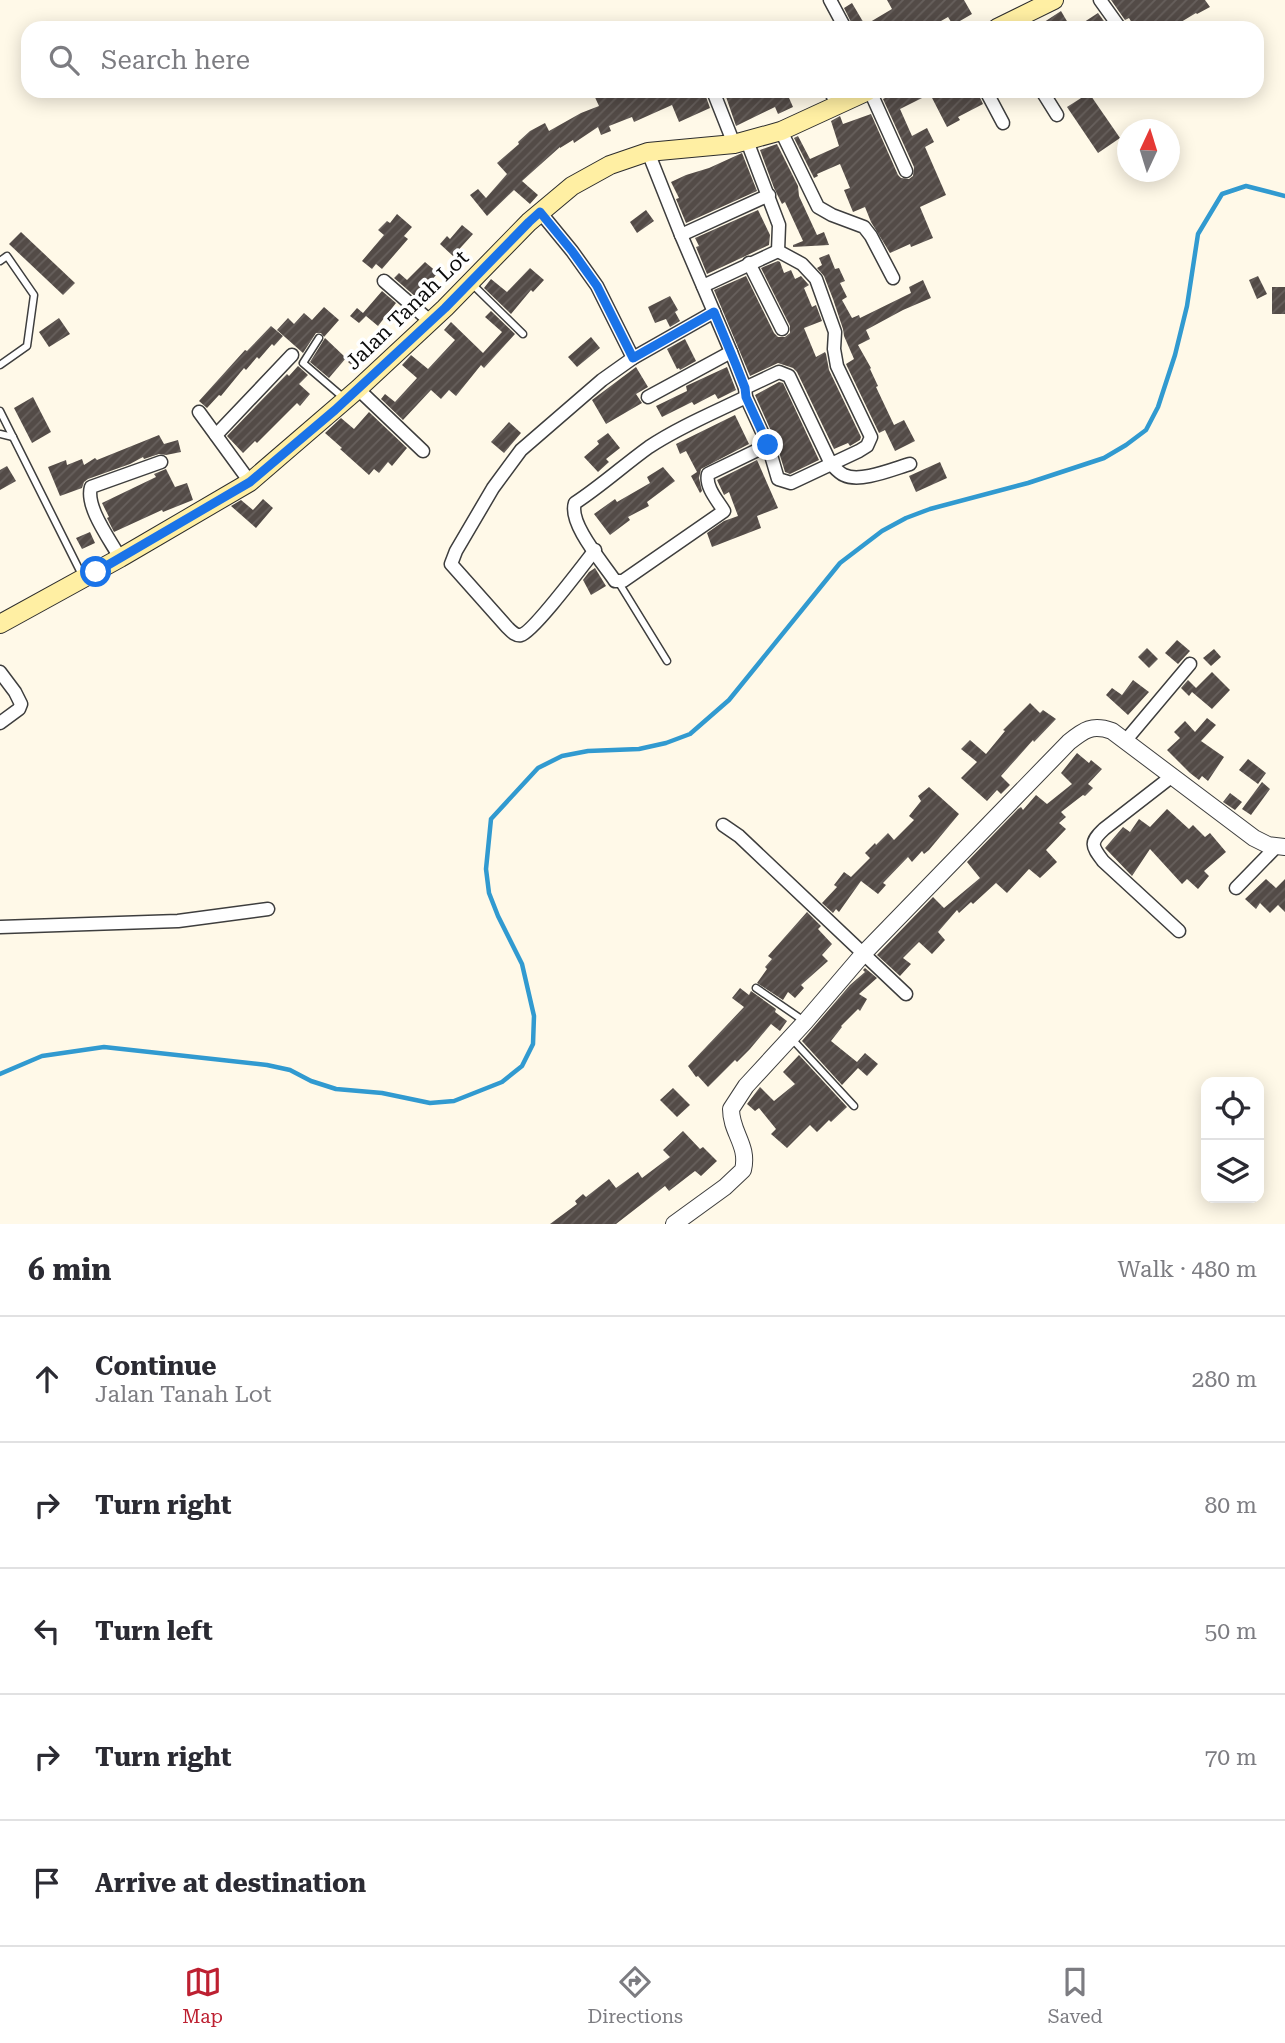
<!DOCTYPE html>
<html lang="en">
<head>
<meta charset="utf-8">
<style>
	:root { --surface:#fff; --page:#f2f2f3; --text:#2b2b33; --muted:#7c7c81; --line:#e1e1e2; --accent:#bd2031 }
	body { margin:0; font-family:"Roboto Serif",serif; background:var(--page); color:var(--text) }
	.controls { position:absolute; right:21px; bottom:21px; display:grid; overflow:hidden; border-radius:14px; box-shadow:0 4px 18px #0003 }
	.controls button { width:63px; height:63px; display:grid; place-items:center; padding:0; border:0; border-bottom:2px solid var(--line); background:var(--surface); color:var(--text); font:35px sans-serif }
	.compass { position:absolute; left:1117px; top:119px; width:63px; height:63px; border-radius:50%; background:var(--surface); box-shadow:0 4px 18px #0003; rotate:4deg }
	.stop { position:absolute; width:21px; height:21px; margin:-16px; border:5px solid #1a73e8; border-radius:50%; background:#fff }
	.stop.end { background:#1a73e8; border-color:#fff; box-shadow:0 2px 7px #0008 }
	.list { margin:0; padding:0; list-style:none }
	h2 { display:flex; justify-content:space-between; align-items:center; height:91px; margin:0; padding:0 28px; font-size:30px }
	h2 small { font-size:23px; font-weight:400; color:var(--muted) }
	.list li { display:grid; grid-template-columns:46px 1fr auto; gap:21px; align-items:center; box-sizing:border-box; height:126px; padding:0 28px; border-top:2px solid var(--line) }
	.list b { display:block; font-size:26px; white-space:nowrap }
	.list p { margin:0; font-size:23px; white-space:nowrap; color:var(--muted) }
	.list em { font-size:23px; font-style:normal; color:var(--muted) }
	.icon { flex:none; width:38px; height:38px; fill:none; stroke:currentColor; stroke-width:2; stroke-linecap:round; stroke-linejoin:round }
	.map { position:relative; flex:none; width:1285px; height:1224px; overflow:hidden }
	.search { position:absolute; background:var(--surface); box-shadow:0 4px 18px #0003; left:21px; right:21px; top:21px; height:77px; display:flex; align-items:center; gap:18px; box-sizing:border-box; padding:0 24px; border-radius:21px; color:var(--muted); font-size:26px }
	.sheet { height:721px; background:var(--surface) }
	nav { display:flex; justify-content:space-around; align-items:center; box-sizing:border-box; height:98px; border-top:2px solid var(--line); background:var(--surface); font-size:19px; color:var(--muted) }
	nav a { display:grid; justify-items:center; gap:4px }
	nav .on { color:var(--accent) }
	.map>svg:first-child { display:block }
</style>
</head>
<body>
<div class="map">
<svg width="1285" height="1224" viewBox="0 0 1285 1224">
	<defs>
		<pattern id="building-hatch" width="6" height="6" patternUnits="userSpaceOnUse" patternTransform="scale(1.75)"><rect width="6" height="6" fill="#534b47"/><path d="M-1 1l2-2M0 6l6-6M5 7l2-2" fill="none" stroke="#67605d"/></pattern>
	</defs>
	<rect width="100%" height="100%" fill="#fff9e8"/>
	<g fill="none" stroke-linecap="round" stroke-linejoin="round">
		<path stroke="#319ad0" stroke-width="4.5" d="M0,1074L42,1056L104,1047L267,1065L290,1070L311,1081L336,1089L382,1093L430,1103L454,1101L502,1082L522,1066L533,1044L534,1016L522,964L498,916L489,893L486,869L491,819L538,768L562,756L588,751L639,749L666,743L690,734L729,700L840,563L882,531L906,518L930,509L1028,483L1104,458L1126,445L1146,430L1158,407L1175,355L1187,306L1198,234L1222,194L1246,186L1285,196"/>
	</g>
	<g fill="url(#building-hatch)">
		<path d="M887,0H964L972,14L953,25L948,17L934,25L932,21L919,28H854L844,8L852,3L865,25L892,9Z"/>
		<path d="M1111,0H1205L1210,7L1197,14L1196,13L1171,28H1135L1129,18L1125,20Z"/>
		<path d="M1061,11L1071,28H1035Z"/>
		<path d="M1098,13L1109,28H1075Z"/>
		<path d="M592,91H704L710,108L679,122L672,105L634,122L632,117L609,126L611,131L601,135L598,127L574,143L573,140L560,148V147L522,181L538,195L530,204L514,190L487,216L470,195L478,189L486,198L507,174L497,163L519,144L518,142L530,131L545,123L549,131L581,113L599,106Z"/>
		<path d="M724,91H786L793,107L778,114L775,107L736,126Z"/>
		<path d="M899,91H977L983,104L958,117L960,120L947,127L930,94L900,109L912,136L927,128L934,142L925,147L946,195L920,207L933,238L911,247L910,244L890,253L871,222L865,207L853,212L844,190L850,188L840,164L817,174L818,176L814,178L794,138L798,136L810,159L839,146L831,121L840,116L843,124L871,114L898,175L901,178L909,179L913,176L914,167L883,99Z"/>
		<path d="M1089,93L1120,138L1098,153L1067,107Z"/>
		<path d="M777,144L798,186L799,196L817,235L824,232L829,245L793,247V245L803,241L785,202L782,204L774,188L760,150Z"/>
		<path d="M742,153L757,191L686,223L676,199L679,198L671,182L686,175L709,168Z"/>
		<path d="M646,210L654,221L637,233L630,222Z"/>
		<path d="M758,210L770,235L769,245L707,274L696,247L699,246L695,238Z"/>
		<path d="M397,214L412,227L404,236L408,239L382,269L376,264L372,269L362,261L384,235L378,230L387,221L390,223Z"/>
		<path d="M462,225L473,234L453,256L440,244L447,236L450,239Z"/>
		<path d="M21,232L75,283L63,295L9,244Z"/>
		<path d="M829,254L835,269L839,268L845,281L840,283L847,297L842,300L852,318L859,315L860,318L911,293L909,287L923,280L931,298L903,310L866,330L870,339L858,345L871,368L870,369L878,386L876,387L894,425L904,420L915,441L895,451L885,430L879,433L846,364L854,359L844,336L843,329L833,299L824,276L817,268L822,265L819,258Z"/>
		<path d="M778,261L780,262L784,273L791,270L795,279L801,276L808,284L809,285L804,288L812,307L816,305L822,321L804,328L816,357L825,352L826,354L829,370L861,437L860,440L850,446L848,443L834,449L797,372L793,368L778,363L750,376L714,290L746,276L774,333L778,337H785L790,333V326L761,268Z"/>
		<path d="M425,262L438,273L426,286L434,293L424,304L394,278L399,273L407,280Z"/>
		<path d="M530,268L544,280L533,292L531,290L511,314L484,288L491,279L507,292Z"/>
		<path d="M1258,276L1267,294L1257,299L1249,280Z"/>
		<rect x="1272" y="287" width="13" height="27"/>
		<path d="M382,291L396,303L378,326L366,316L359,323L350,316L357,308L363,313Z"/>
		<path d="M670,296L678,310L675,312L680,321L670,327L666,319L655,323L648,307Z"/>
		<path d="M324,307L339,320L324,337L321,333H316L303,353L277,330L288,318L294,324L304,313L312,320Z"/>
		<path d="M491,311L515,334L484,368L481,365L456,396L449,390L441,399L431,390L403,420L381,399L385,394L395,402L417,378L402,365L411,355L428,369L455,340L444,330L451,322L483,353L502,332L485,317Z"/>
		<path d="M59,318L70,334L49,347L39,332Z"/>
		<path d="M271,326L283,336L274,346L272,344L259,359L257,357L246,370L244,368L221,396L219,395L207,408L199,401L245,350L247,351Z"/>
		<path d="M591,337L600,348L577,367L568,357Z"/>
		<path d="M325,338L346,358L329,378L310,362Z"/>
		<path d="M685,339L696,361L680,370L679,368L677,369L667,349Z"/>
		<path d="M363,344L372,352L357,370L348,362Z"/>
		<path d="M298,366L308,375L299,384L310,394L300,406L297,403L257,443L255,441L243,453L227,436L287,374L289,376Z"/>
		<path d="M636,367L648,387L636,394L642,403L606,424L592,400Z"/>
		<path d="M727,367L736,390L718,399L715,394L694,405L692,402L662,417L656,406L687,391L686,386Z"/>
		<path d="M779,382L783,383L819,460L790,474L785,472L776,442L755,395Z"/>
		<path d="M33,397L51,432L32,443L14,408Z"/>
		<path d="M369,412L407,448L392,466L388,462L379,473L374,469L369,475L340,449L342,448L325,433L341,418L354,429Z"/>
		<path d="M735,415L749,444L701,469L699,478L702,491L700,493L691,476L697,472L686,451L680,454L676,444Z"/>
		<path d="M509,422L521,433L504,453L491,442Z"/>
		<path d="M608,433L620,448L606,459L609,462L598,472L584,457L599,444L597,441Z"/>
		<path d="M159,435L164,444L178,440L181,452L166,455L159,454L144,459L143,457L130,464L88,479L84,482L82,488L60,496L48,467L66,460L67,465L82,459L84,465L95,458L97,460Z"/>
		<path d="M757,460L778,508L757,516L761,528L712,547L707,533L724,521L738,516L729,492L724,495L717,480Z"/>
		<path d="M940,462L947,478L916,492L909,476Z"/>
		<path d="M7,466L16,481L0,490V470Z"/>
		<path d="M663,467L675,481L647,502L649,506L628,517L630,520L610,535L594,514L615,499L617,502L650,483L647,477Z"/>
		<path d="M166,469L175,487L187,483L193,500L163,512L162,510L114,532L107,518L109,517L102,503L156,477L154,474Z"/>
		<path d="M263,499L273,508L256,528L231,506L241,500L253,510Z"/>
		<path d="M90,532L95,543L82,549L76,538Z"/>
		<path d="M595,568L606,586L591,595L583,580L589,572Z"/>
		<path d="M1177,640L1190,651L1178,664L1165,653Z"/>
		<path d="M1147,648L1158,659L1149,668L1138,657Z"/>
		<path d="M1214,649L1221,657L1211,666L1203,658Z"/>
		<path d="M1212,672L1230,690L1212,709L1192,692L1189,696L1181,688L1188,680L1196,688Z"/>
		<path d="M1133,680L1149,692L1128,715L1106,695L1112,688L1122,695Z"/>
		<path d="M1030,703L1040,713L1043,710L1056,719L1034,742L1033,740L1001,776L1010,785L1001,794L997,790L987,801L961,778L977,762L961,749L970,740L986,754L1005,731L1003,730Z"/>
		<path d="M1207,718L1216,725L1201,741L1224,757L1208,781L1202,776L1199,780L1190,773L1167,750L1180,738L1174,732L1185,721L1195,732Z"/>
		<path d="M1077,753L1089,763L1091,760L1102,769L1088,784L1093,788L1085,796L1083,795L1061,812L1066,817L1059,823L1066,829L1046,850L1057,862L1040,878L1029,869L1007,893L996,883L973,904L971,902L959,913L957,910L938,932L945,940L932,954L919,942L903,958L911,964L900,976L877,955L933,897L944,908L980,878L967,862L1018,809L1021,807L1023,810L1036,795L1047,804L1072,784L1061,773Z"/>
		<path d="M1248,759L1266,773L1258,784L1239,770Z"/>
		<path d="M1262,782L1270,789L1251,815L1242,809Z"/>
		<path d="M929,787L959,814L929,850L924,854L922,851L912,862L908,857L883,883L886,885L878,894L861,881L839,912L836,909L833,913L822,903L837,887L834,885L844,872L851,877L870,858L865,853L875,843L876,845L888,833L894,840L914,820L909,816L921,801L918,796Z"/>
		<path d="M1230,793L1242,802L1235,810L1223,802Z"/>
		<path d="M1167,809L1189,829L1193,825L1205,837L1210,833L1226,852L1204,871L1209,876L1198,889L1187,879L1182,884L1150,849L1132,876L1105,848L1123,827L1130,832L1139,819L1150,827Z"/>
		<path d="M1266,879L1276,888L1285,879V912L1278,905L1270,913L1260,903L1256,909L1245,899Z"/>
		<path d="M807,912L821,926L818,929L832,944L822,955L828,961L801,985L804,988L795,998L788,992L783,1000L757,983L767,969L765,967L772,959L768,956Z"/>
		<path d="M865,968L877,978L859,994L867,999L860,1011L858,1009L841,1026L842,1027L831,1041L857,1062L865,1053L878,1064L867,1076L858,1068L842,1085L802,1041L850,985L865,972L863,970Z"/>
		<path d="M740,988L749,995L751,991L776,1009L775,1012L787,1021L780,1031L771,1024L750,1049L737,1062L735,1060L708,1087L698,1076L696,1077L688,1066L744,1007L732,998Z"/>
		<path d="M799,1055L847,1107L831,1122L829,1120L817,1132L810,1125L787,1148L771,1134L776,1129L759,1108L755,1111L747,1104L760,1087L774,1101L795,1084L783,1072Z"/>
		<path d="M673,1088L690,1105L677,1117L660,1100Z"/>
		<path d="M683,1131L700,1149L703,1147L717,1161L701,1176L695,1171L669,1191L665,1186L616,1224H550L577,1204L575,1201L583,1194L586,1197L609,1179L616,1188L638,1172L642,1178L670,1157L663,1150Z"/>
	</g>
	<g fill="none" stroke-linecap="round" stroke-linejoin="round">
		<g stroke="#3e3e3e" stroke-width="9">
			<g id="service">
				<path d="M0,261L7,256L34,295L27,346L0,365"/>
				<path d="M472,284L523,334"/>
				<path d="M319,338L303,363L345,399"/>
				<path d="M0,411L82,575"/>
				<path d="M0,434L13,437"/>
				<path d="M619,583L667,661"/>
				<path d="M756,988L804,1021"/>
				<path d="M792,1039L854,1106"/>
			</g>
		</g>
		<g stroke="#3e3e3e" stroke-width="15">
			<g id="minor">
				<path d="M830,0L845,28"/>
				<path d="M1100,0L1120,28"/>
				<path d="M713,91L734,144"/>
				<path d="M830,91L838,105"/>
				<path d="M870,91L906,171"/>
				<path d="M986,91L1003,123"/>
				<path d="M1042,91L1057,115"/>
				<path d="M781,131L818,207L832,215L864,227L871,236L893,278"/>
				<path d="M747,141L779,225L778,251"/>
				<path d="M648,152L681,235L731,352L745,388L746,397L768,445L778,479L791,483L859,451L867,446L871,437L837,366L834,349L835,332L816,279L802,264L778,251"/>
				<path d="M540,212L572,251L597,286L633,358"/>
				<path d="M681,235L769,195"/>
				<path d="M749,263L782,329"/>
				<path d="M384,281L431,322"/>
				<path d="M703,286L778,251"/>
				<path d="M745,388L779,372L789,376L831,464C835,468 839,473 844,475C860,483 893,469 910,464"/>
				<path d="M358,389L423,451"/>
				<path d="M648,397L731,352"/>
				<path d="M746,397C713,413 679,427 649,447C624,465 601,486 575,503C568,523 603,563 615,581H623L724,511C718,501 705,487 708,474L768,445"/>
				<path d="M199,412L250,482"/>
				<path d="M216,435L292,355"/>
				<path d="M595,550C584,564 533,632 521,635C515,636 511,631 507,627L451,564L456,551L493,488L521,450L602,380L633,358L714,312"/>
				<path d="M120,558C111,541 85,507 91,487L161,462"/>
				<path d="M0,672L15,692L21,704L19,709L0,723"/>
				<path d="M1126,740L1190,664"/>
				<path d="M1171,777L1104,829C1089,843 1092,846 1103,861L1179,931"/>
				<path d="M723,825L739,836L906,994"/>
				<path d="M1236,888L1276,847"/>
				<path d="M0,927L178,921L268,909"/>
			</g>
		</g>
		<g stroke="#3e3e3e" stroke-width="18">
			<path id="tertiary" d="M674,1224L725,1187L743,1170C749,1145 731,1133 731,1109L746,1086L805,1022L864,953L1069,742C1084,730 1092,724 1112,731L1254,838L1268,845L1285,847"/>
		</g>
		<g stroke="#2d2d2d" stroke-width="20">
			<g id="secondary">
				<path d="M997,28L1054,0"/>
				<path d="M0,624L120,558L250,482L358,389L445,308L529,222L572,186L610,165L648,152L734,144L781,131L868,91"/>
			</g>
		</g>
		<use href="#service" stroke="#fff" stroke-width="6"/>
		<use href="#minor" stroke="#fff" stroke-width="12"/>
		<use href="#tertiary" stroke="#fff" stroke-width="16"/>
		<use href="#secondary" stroke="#ffefa3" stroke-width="18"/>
	</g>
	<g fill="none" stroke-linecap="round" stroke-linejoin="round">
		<path stroke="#1a73e8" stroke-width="9" d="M96,572L250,482L335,410L445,308L529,222L540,212L572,251L597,286L633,358L714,312L736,365L745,388L746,397L768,445"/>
	</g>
	<g text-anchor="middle" stroke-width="7" stroke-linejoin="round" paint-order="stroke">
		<g font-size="21" fill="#0b0b0b" stroke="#fff">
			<text transform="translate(407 310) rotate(-44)" y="7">Jalan Tanah Lot</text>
		</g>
	</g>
</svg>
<div class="controls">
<button><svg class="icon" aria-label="locate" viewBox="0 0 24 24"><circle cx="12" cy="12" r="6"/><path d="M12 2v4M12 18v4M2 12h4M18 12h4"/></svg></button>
<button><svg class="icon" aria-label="layers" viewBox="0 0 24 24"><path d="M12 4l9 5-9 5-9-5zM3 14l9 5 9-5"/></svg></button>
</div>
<svg class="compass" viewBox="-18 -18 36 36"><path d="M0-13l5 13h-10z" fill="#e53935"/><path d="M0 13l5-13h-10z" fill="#7c7c81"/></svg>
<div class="stop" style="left:96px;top:572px"></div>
<div class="stop end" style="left:768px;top:445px"></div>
<div class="search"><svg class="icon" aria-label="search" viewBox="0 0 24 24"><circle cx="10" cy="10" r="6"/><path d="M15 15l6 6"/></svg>Search here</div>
</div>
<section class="sheet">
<h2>6 min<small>Walk · 480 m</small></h2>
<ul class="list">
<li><svg class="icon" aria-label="ahead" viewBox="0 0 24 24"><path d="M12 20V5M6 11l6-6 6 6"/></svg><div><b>Continue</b><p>Jalan Tanah Lot</p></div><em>280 m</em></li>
<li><svg class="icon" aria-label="right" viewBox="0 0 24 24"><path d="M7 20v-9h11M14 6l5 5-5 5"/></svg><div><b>Turn right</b></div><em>80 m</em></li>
<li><svg class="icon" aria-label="left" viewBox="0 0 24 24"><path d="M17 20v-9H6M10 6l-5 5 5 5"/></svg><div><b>Turn left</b></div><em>50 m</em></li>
<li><svg class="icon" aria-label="right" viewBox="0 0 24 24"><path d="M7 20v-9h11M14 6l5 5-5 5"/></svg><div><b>Turn right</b></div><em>70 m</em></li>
<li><svg class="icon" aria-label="arrive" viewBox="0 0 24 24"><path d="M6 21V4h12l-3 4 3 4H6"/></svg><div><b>Arrive at destination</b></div></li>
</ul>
</section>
<nav>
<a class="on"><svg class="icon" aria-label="map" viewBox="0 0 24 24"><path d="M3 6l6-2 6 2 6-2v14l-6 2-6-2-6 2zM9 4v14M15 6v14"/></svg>Map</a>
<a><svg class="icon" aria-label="directions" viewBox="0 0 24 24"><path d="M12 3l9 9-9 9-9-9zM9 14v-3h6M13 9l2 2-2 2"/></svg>Directions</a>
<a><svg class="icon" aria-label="saved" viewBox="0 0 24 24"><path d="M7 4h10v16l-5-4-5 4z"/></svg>Saved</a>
</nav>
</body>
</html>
